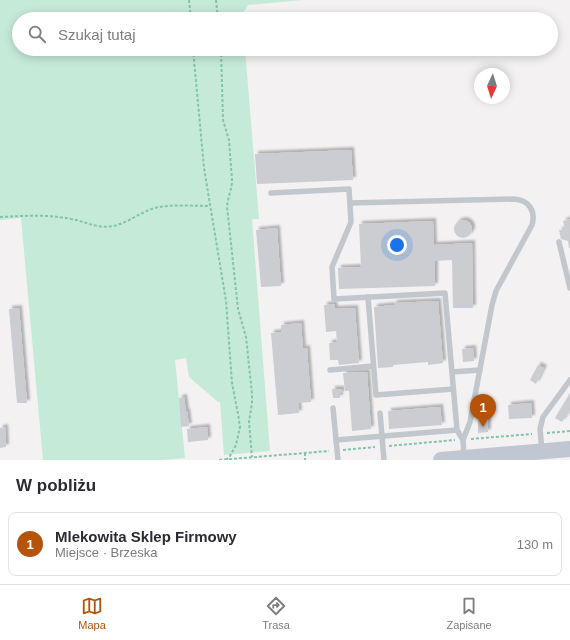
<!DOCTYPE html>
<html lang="pl">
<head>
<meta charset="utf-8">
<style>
	:root { --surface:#fff; --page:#f7f7f7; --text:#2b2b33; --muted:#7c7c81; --line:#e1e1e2; --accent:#b45309 }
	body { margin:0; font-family:Helvetica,sans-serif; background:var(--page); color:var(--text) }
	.compass { position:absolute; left:474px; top:68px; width:36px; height:36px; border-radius:50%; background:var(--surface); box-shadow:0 2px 10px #0003; rotate:184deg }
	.you { position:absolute; left:397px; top:245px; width:14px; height:14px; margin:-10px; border:3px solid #fff; border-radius:50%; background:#1a73e8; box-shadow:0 0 0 6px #1a73e833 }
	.badge { display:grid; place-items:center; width:26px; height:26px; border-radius:50%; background:var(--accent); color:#fff; font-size:13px; font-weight:700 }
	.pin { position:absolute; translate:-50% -33px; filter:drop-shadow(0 1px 2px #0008) }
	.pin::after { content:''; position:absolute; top:21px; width:14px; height:12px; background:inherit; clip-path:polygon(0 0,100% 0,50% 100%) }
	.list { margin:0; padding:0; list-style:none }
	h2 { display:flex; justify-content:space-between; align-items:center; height:52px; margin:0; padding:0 16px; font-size:17px }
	h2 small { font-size:13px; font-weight:400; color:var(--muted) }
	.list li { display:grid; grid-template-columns:26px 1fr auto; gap:12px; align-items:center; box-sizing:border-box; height:64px; margin:0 8px 8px; padding:0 8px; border:1px solid var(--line); border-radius:8px }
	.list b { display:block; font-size:15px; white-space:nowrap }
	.list p { margin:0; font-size:13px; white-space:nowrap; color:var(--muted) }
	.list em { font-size:13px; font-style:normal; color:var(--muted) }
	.icon { flex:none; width:22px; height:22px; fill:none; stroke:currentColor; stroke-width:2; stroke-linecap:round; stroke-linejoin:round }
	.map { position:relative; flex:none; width:570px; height:460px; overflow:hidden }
	.search { position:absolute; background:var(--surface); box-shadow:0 2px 10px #0003; left:12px; right:12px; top:12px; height:44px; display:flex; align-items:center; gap:10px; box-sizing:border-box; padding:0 14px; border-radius:22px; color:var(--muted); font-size:15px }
	.sheet { height:124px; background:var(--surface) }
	nav { display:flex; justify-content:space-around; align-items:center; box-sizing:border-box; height:56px; border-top:1px solid var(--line); background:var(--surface); font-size:11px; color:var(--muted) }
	nav a { display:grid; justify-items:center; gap:2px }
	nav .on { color:var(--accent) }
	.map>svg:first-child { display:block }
</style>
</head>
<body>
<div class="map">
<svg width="570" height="460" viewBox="0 0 570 460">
	<defs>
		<filter id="shadow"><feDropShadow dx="3" dy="-3" stdDeviation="1" flood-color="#0004"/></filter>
	</defs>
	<rect width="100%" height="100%" fill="#f3f1f1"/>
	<path fill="#c6ead8" d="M0,0H303L248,5L242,15V19H19V49H245L259,219H252L270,451L224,455L220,402H218L189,377L186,358L175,360L185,458L161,460H43L21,218L0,220Z"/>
	<g fill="#cbcdd2" filter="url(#shadow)">
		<path d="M351,150L353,180L257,184L255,154Z"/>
		<path d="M570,219V248H569L568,241L561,239L559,230L565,229L563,221Z"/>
		<circle cx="463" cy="229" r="9"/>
		<path d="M433,221L434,245L472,243L473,308H453L452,260L435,261V286L339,289L338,268L361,267L359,224Z"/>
		<path d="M277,228L281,286L261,287L256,230Z"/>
		<path d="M438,301L443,363L428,365V362L393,365V367L378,368L374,307L394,305V303Z"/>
		<path d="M334,304L335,309L355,308L359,363L339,365L338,360H330L329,343L337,342L336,331L326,332L324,305Z"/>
		<path d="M19,308L27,403H17L9,309Z"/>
		<path d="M301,323L303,349L307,348L311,402L298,403L299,413L278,415L271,333L281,332V325Z"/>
		<path d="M473,348L474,361L463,362L462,349Z"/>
		<path d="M538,365L544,368L536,384L530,380Z"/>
		<path d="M367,372L371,429L352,431L349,391H345L343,373Z"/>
		<path d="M332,389H342V393H340V398H333Z"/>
		<path d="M570,393V410L562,422L555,418Z"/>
		<path d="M184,397L186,412L187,411L189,426L181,427L179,398Z"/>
		<path d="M531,403L532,418L509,419L508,405Z"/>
		<path d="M440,407L442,425L389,429L388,411Z"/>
		<path d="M488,418V432L478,433V419Z"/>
		<path d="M5,427L6,447L0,448V428Z"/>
		<path d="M207,427L208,440L188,442L187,429Z"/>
	</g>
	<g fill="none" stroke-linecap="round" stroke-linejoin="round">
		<g stroke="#82c4ab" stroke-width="2" stroke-dasharray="3 2" stroke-linecap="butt">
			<path d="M189,0L191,19"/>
			<path d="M216,0L218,19"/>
			<path d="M193,49L204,168L226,301L232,383L238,414L240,427L236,445L230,456L226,460"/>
			<path d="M221,49L223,120L229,140L232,180C232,189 228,197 227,206L238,309L246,337L252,394V403L249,422L252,457"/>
			<path d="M0,217C24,216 47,214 71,219C86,221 95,229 113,226C128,223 140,212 155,208C169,204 195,206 210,206"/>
			<path d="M547,433L570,431"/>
			<path d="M471,439L532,434"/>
			<path d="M389,446L455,440"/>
			<path d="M343,450L375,447"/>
			<path d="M305,453V460"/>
			<path d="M219,460L329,451"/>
		</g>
		<g stroke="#c1c7cd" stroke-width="5.5">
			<path d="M271,193L349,189L351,222L332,267L334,299L445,293L457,430L463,440L464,458"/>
			<path d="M350,203L514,199C529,200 536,211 532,225L496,291L492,305L470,422L463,440"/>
			<path d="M559,242L570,288"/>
			<path d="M368,297L376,395L453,389"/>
			<path d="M330,370L373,366"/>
			<path d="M452,372L480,370"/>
			<path d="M333,408L338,460"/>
			<path d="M380,413L384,460"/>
			<path d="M336,440L457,430"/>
			<path d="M542,451L540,429L543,417L570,380"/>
		</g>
		<path stroke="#c1c7d2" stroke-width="16" d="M441,460L570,449"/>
	</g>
</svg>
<svg class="compass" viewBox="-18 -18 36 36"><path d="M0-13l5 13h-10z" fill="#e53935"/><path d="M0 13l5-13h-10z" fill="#7c7c81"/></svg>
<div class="you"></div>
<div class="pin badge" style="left:483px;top:427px">1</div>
<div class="search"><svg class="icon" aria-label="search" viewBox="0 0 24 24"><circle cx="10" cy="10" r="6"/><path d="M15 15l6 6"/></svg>Szukaj tutaj</div>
</div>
<section class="sheet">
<h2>W pobliżu<small></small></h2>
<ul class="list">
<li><span class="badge">1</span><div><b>Mlekowita Sklep Firmowy</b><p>Miejsce · Brzeska</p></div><em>130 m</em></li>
</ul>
</section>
<nav>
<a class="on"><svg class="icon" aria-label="map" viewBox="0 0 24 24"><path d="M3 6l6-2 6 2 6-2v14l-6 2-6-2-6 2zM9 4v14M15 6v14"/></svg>Mapa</a>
<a><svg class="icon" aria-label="directions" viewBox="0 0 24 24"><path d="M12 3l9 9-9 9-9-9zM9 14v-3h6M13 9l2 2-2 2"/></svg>Trasa</a>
<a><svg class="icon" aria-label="saved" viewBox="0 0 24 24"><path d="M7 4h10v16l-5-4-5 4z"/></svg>Zapisane</a>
</nav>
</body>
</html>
